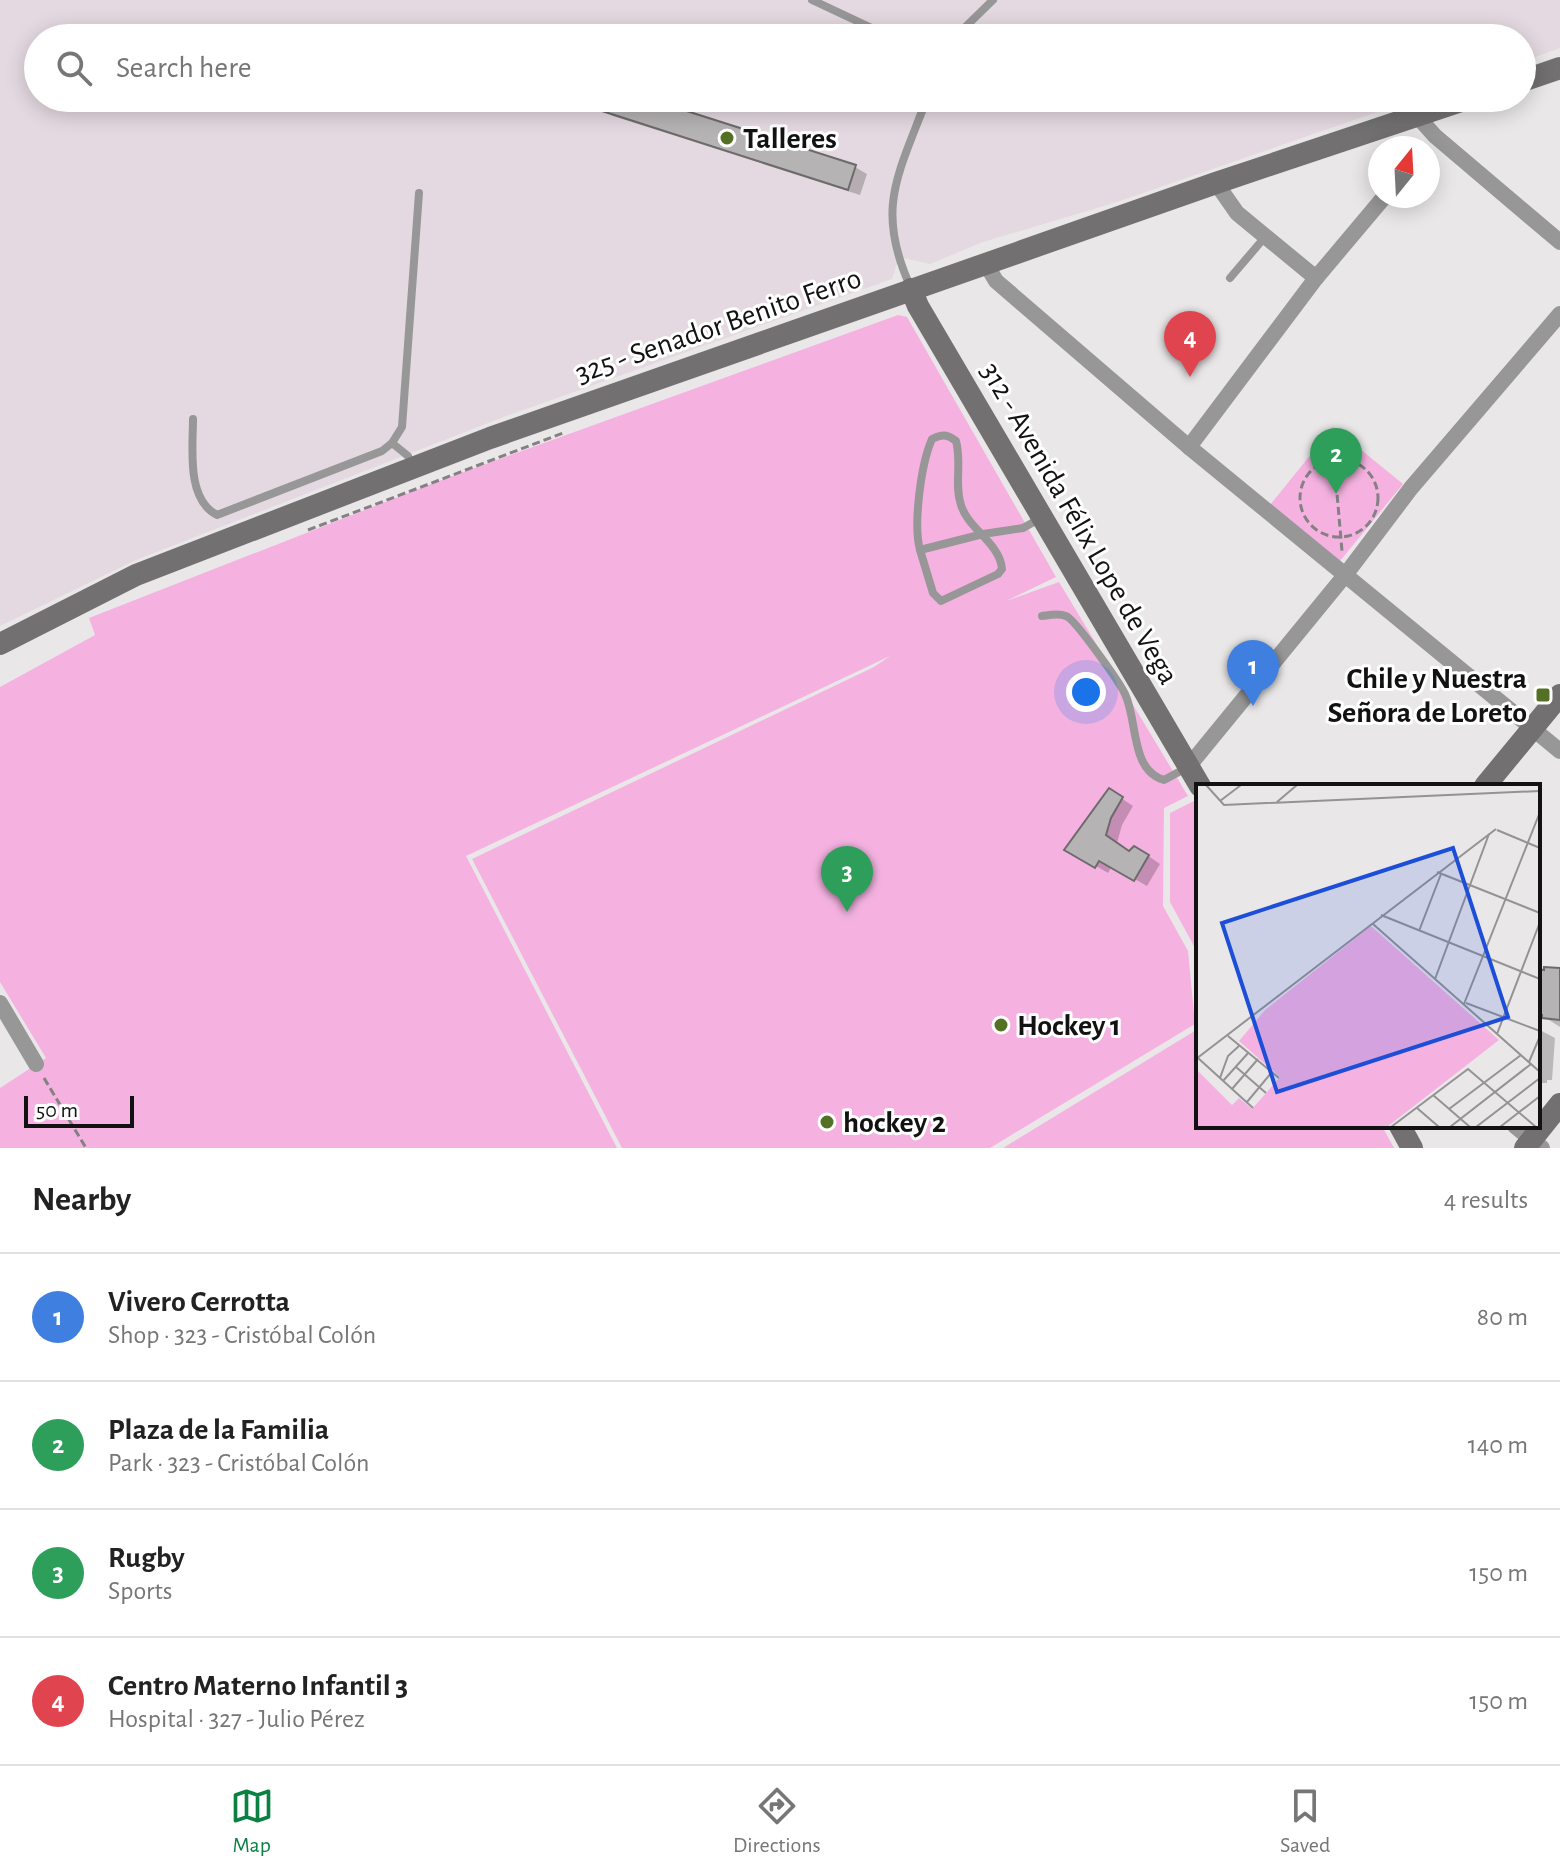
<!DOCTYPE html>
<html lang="en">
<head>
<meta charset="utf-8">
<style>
	:root { --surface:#fff; --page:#f6f6f6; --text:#222; --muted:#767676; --line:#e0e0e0; --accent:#0b8043 }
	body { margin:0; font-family:"Alegreya Sans",sans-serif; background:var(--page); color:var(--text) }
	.compass { position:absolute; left:1368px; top:136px; width:72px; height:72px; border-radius:50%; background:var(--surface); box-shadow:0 4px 20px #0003; rotate:18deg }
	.scale { position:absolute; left:24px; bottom:20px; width:110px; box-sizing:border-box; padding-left:8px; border:4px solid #131213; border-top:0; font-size:22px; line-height:28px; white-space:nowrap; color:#131213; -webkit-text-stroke:6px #fff; paint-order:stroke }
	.you { position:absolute; left:1086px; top:692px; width:28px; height:28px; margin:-20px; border:6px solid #fff; border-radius:50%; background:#1a73e8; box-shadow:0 0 0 12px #1a73e833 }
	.badge { display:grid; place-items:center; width:52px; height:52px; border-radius:50%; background:var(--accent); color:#fff; font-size:26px; font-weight:700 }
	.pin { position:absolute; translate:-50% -66px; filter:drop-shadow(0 2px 4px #0008) }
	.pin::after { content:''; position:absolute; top:42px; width:28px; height:24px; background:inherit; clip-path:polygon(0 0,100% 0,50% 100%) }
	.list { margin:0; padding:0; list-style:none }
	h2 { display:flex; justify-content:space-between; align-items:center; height:104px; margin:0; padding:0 32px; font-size:34px }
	h2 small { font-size:26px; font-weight:400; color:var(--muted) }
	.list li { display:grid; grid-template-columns:52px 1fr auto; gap:24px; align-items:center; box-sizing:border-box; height:128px; padding:0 32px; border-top:2px solid var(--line) }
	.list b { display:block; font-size:30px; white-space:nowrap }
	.list p { margin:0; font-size:26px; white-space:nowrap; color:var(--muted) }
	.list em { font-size:26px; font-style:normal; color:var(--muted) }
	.icon { flex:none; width:44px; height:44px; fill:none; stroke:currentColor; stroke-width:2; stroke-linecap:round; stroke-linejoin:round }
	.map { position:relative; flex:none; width:1560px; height:1148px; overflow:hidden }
	.search { position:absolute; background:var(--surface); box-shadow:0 4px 20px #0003; left:24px; right:24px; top:24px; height:88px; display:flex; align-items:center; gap:20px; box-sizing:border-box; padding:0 28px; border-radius:44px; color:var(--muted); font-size:30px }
	.sheet { height:616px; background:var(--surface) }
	nav { display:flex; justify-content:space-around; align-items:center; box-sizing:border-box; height:112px; border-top:2px solid var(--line); background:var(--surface); font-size:22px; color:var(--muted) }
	nav a { display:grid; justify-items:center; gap:4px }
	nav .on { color:var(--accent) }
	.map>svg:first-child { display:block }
</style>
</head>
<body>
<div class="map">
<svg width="1560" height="1148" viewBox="0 0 1560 1148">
	<rect width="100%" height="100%" fill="#eae7e9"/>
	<path fill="#e4d9e0" d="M0,0H1560V48L1522,62V38H38V98H1418L1114,203L983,242L930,264L899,257L892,279L501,418L136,560L0,626Z"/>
	<g fill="#f5b2e1">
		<path d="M898,315L907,317L1056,577L1006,601L1059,582L1188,796L1164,808L1163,906L1188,951L1195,1024L990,1148H622L472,859L874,667L890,656L466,856L617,1148H0V1088L46,1058L0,982V687L95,635L89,618L444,479Z"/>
		<path d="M1333,427L1403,484L1340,561L1270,505Z"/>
		<path d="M1194,801L1198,809V979L1195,948L1170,902V813Z"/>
		<path d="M1198,1029V1126H1382L1394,1148H1003Z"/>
	</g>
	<g fill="#0003">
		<path d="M605,98H640L855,167L867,174L860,195L613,116L601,109Z"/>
		<path d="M1121,798L1133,806L1122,825L1117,843L1130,853L1147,855L1160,864L1147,886L1112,866L1108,873L1067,849Z"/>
		<path d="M1560,970V1027L1538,1013Z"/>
		<path d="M1538,1029L1555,1038L1552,1080H1547V1083H1538Z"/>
	</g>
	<g fill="#b6b3b5" stroke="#6d6a6c" stroke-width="2">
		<path d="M603,98H646L856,165L848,190L599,110Z"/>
		<path d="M1109,788L1123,797L1111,818L1106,835L1129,851L1134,846L1149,855L1134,881L1099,861L1095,868L1064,850Z"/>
		<path d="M1544,967L1560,968V1020L1542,1018V1015H1538V969L1544,970Z"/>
	</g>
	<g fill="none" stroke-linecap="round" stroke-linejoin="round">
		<g stroke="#838182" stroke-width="3" stroke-dasharray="8 4" stroke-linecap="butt">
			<circle cx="1339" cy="498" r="39"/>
			<path d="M1334,459L1342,551"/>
			<path d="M308,530L563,433"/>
			<path d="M44,1078L86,1148"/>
		</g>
		<g stroke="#989798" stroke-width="8">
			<path d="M812,0L893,38"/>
			<path d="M954,38L993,0"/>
			<path d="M1230,278L1265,237"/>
			<path d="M911,288C874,208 899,174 927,98"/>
			<path d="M193,419C193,448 186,499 217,515L382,451L392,443"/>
			<path d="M412,467L408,456L392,443L402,427L419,193"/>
			<path d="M920,550L933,593L941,601L998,574L1002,569C1000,543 968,529 961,505C954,485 962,462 956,441C947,434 942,434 932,439C921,464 913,524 920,550L983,534L1023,528L1041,518"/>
			<path d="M1042,616C1050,615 1058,613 1066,616C1075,619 1120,683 1125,694C1138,721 1130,770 1164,780L1188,767"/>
		</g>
		<g stroke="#989798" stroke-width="16">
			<path d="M1417,116L1435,136L1560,242"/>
			<path d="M1216,183L1237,213L1316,278"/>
			<path d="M986,264L996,281L1189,447L1560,751"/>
			<path d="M1189,447L1316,278L1385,196"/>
			<path d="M1188,767L1346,574L1411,488L1560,314"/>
			<path d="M0,1003L36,1064"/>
			<path d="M1515,1126L1542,1148"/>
		</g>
		<g stroke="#727071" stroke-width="22">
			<path d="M1522,81L1560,68"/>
			<path d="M911,289L918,306L1200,786"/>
			<path d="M0,644L136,575L490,438L1216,183L1470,98"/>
			<path d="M1485,786L1560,695"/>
			<path d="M1400,1126L1412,1148"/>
			<path d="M1525,1148L1560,1104"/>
		</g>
	</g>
	<g fill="#537025" stroke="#fff" stroke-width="3">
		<circle cx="727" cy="138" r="8"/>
		<rect x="1535" y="687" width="16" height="16" rx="4"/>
		<circle cx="1001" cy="1025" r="8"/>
		<circle cx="827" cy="1122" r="8"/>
	</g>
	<g text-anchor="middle" stroke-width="6" stroke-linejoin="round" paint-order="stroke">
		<g font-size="30" font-weight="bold" fill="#131213" stroke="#fff" text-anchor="start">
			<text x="743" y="148">Talleres</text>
			<text x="1527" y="688" text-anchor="end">Chile y Nuestra<tspan x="1527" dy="34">Señora de Loreto</tspan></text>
			<text x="1017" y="1035">Hockey 1</text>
			<text x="843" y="1132">hockey 2</text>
		</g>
		<g font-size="30" fill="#131213" stroke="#fff">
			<text transform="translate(718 325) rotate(-19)" y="10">325 - Senador Benito Ferro</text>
			<text transform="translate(1080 523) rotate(60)" y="10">312 - Avenida Félix Lope de Vega</text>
		</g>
	</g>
	<g transform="translate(1196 784)">
		<rect width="344" height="344" fill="#eae7e9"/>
		<path d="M175,142L303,256L191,343H0V285L36,321L43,314L56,325L84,293L43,257L69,226Z" fill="#f5b2e1"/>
		<path fill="none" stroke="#949293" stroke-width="2" d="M10,1L28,21L344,7M24,17L45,1M81,18L101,1M301,46L344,64M241,88L344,129M185,131L344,195M177,140L344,288M223,147L245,90M239,195L293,50M270,219L344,247M268,220L344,28M301,250L344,138M32,252L83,294M2,274L57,324M0,275L300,45M333,278L344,252M40,283L70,309M24,294L32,272L44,261M27,297L53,268M36,305L62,275M237,311L274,343M51,318L76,288M221,324L243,343M253,325L325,271M195,343L272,285L340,343M254,343L335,280M280,343L344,294M304,343L344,312"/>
		<path fill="#1d4ed8" fill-opacity="0.15" stroke="#1d4ed8" stroke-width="4" d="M257,64L312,233L81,308L26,139Z"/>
		<rect width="344" height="344" fill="none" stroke="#131213" stroke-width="4"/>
	</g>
</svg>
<svg class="compass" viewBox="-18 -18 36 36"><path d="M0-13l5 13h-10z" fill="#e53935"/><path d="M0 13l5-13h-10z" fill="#767676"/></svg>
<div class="scale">50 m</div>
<div class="you"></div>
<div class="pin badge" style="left:1253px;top:706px;background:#3f7fe0">1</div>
<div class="pin badge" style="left:1336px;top:494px;background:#2e9e5b">2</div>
<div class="pin badge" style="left:847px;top:912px;background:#2e9e5b">3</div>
<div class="pin badge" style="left:1190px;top:377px;background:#e0444e">4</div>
<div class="search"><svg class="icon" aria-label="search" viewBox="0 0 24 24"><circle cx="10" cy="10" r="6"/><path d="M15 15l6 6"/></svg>Search here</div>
</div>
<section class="sheet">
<h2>Nearby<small>4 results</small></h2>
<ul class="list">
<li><span class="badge" style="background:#3f7fe0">1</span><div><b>Vivero Cerrotta</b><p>Shop · 323 - Cristóbal Colón</p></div><em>80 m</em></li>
<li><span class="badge" style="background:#2e9e5b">2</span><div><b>Plaza de la Familia</b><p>Park · 323 - Cristóbal Colón</p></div><em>140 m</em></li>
<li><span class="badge" style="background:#2e9e5b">3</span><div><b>Rugby</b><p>Sports</p></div><em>150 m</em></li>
<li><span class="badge" style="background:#e0444e">4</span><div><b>Centro Materno Infantil 3</b><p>Hospital · 327 - Julio Pérez</p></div><em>150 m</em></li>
</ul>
</section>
<nav>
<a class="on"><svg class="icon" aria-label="map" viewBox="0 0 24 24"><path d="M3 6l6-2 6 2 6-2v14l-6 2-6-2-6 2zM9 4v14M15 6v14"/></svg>Map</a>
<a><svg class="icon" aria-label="directions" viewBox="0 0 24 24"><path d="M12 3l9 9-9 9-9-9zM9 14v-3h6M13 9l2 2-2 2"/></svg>Directions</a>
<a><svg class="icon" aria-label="saved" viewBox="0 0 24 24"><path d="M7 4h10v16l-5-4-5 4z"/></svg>Saved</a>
</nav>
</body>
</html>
